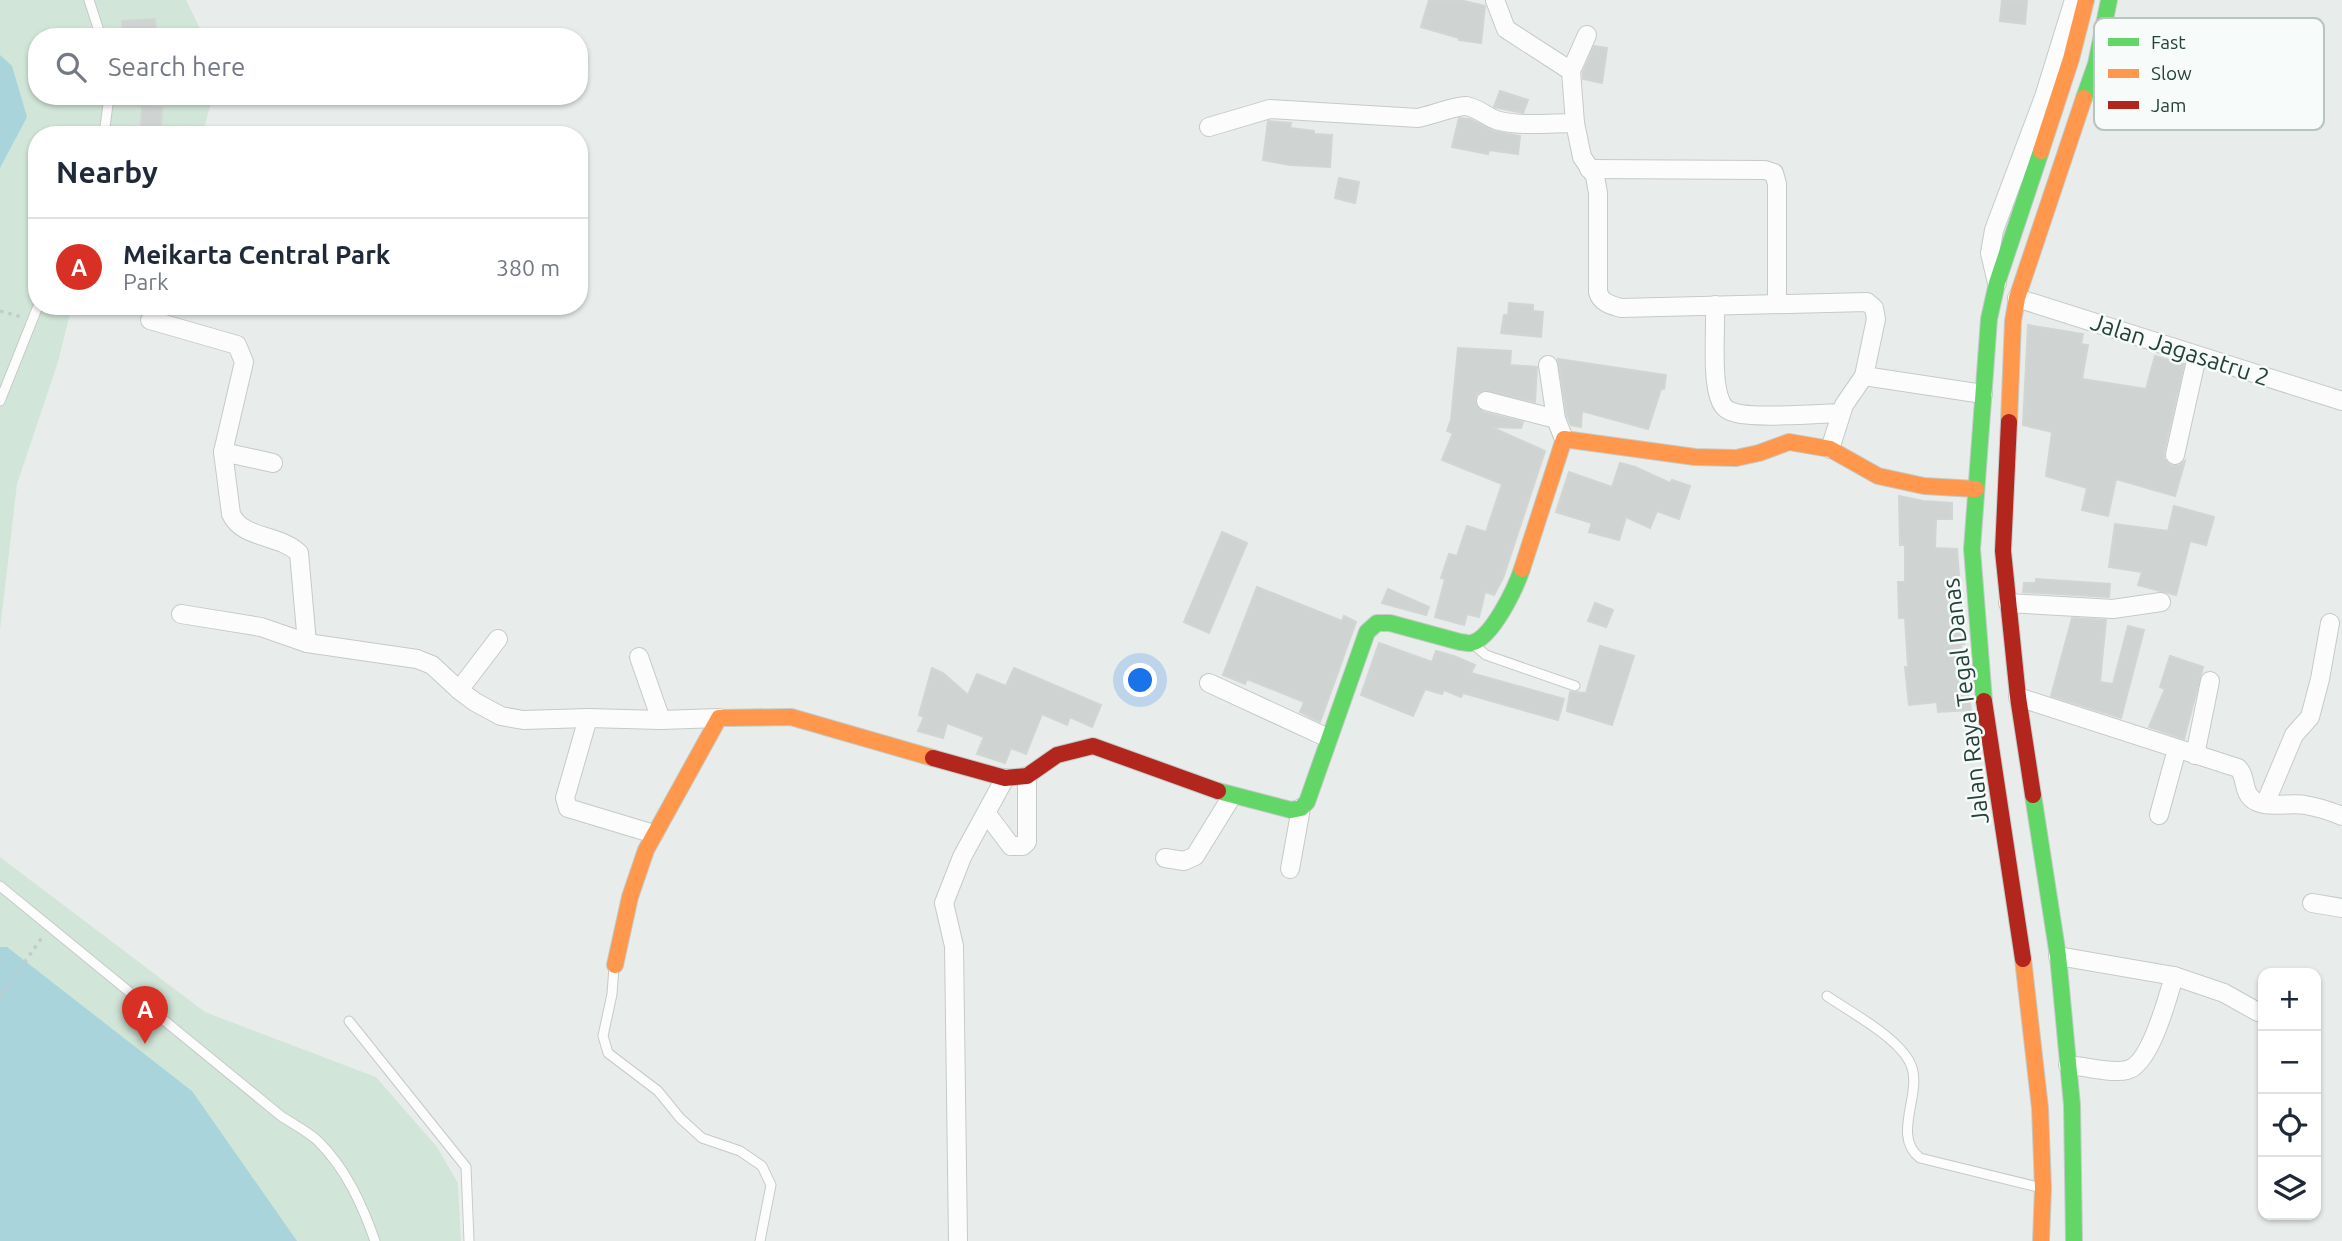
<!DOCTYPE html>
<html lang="en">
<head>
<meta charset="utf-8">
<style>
	:root { --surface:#fff; --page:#f6f6f7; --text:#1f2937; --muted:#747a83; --line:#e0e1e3; --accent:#d93025 }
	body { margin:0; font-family:Ubuntu,sans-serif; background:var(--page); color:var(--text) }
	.controls { position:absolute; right:21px; bottom:21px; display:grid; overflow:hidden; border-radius:14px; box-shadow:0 2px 5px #0004 }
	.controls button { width:63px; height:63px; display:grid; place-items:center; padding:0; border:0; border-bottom:2px solid var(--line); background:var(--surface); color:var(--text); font:35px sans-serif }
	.you { position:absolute; left:1141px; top:681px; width:24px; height:24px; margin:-18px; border:5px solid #fff; border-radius:50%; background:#1a73e8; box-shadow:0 0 0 10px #1a73e833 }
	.badge { display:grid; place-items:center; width:46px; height:46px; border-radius:50%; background:var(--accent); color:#fff; font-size:23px; font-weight:700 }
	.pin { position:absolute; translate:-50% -58px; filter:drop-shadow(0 2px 4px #0008) }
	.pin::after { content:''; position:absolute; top:37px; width:24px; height:21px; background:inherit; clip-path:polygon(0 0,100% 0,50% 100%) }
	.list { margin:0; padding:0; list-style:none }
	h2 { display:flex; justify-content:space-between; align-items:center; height:91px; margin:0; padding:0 28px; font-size:30px }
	h2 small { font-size:23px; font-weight:400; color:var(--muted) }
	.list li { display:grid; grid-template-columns:46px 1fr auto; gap:21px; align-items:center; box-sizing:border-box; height:98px; padding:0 28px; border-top:2px solid var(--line) }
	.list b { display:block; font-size:26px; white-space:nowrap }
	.list p { margin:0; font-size:23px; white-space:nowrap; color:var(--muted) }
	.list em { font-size:23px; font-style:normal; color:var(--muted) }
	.icon { flex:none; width:38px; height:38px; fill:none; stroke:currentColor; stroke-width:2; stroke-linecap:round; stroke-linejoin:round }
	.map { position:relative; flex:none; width:2342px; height:1241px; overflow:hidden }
	.search { position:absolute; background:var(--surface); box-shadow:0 2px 5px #0004; left:28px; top:28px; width:560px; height:77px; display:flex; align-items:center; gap:18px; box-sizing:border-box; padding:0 24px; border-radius:28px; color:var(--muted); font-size:26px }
	.panel { position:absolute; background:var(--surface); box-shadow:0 2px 5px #0004; left:28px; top:126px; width:560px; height:189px; border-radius:28px }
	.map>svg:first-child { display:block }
</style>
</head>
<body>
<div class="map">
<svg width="2342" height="1241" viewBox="0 0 2342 1241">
	<rect width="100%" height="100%" fill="#e8edeb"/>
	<g fill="#d1e6d8">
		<path d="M0,0H186L204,37H37V96H213L202,135H37V306H72L58,362L17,484L0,630Z"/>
		<path d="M0,857L205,1012L376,1077L437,1147L458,1183L461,1241H0Z"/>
	</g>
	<g fill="#a9d4db">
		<path d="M0,55L12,66L27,117L0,168Z"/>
		<path d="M0,947H7L192,1091L297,1241H0Z"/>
	</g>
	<g fill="#cfd4d2" stroke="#d1d6d4" stroke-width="2">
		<path d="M1429,0H1460L1485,6L1481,43L1459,40V38L1421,27Z"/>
		<path d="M2002,0H2027L2025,24L2000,21Z"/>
		<path d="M155,19L157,37H123L122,21Z"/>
		<path d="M1594,46L1607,48L1602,83L1583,79V72Z"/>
		<path d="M1500,91L1528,100L1523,113L1494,107Z"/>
		<path d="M142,107L162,108L161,127L141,126Z"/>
		<path d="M1459,118L1470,119L1493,131L1520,136L1518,154L1489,150L1488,154L1452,147Z"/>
		<path d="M1268,121L1291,123L1290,128L1314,131V134L1332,135L1330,167L1290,165L1263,160Z"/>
		<path d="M1339,178L1359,182L1355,203L1335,198Z"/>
		<path d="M1509,303L1533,305V311L1543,312L1541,337L1501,333L1504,315H1508Z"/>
		<path d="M2028,325L2083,334L2081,344L2088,345L2082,379L2146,389L2155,356L2184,364L2164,453V459L2172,466H2179L2185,461L2175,496L2116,479L2108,516L2082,510L2087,488L2046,476L2052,432L2023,425Z"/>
		<path d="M1458,348L1511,351L1510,365L1537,367L1535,402L1484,390L1477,394L1475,403L1483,412L1523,422L1521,428L1491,427L1545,451L1503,578L1494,595L1485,592L1479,617L1467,614L1464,625L1435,617L1445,579L1441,578L1449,554L1457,556L1467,526L1486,532L1502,484L1442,460L1453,433L1447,431L1451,420Z"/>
		<path d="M1558,359L1666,375L1664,389H1661L1648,429L1582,411L1581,427L1571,425L1567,416Z"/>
		<path d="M1620,463L1635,467L1670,483L1672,480L1690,486L1679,519L1657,511L1650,528L1626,517L1619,540L1589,532L1592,523L1556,512L1569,472L1612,487Z"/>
		<path d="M1899,496L1923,501L1952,503V519H1936L1935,548L1957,549L1959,575H1956L1952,619H1962L1964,644H1961L1963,688L1968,687L1971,710L1938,712L1937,702L1909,705L1905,667H1908L1905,618H1899L1898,582H1905V545H1900Z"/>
		<path d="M2174,506L2214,517L2206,545L2190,541L2176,595L2138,585L2142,572L2109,567L2115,524L2168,531Z"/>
		<path d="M1222,532L1247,543L1209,633L1184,622Z"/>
		<path d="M2036,579L2110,584L2109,597L2023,592L2024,583H2036Z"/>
		<path d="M1257,587L1342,621L1344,616L1356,622L1320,722L1300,712L1304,702L1247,679L1245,684L1223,675Z"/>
		<path d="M1388,589L1429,607L1426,615L1382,603Z"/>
		<path d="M1595,603L1613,610L1606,627L1588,621Z"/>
		<path d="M2072,618L2106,620L2100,682L2113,684L2128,626L2144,630L2121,718L2051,696Z"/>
		<path d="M1379,643L1432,662L1436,651L1454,656L1475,665L1471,673L1564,699L1558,720L1463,693L1461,697L1444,690L1442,694L1425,689L1413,716L1361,695Z"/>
		<path d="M1600,646L1634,656L1612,725L1567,711L1570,692L1586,693Z"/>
		<path d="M2170,656L2203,667L2184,739L2149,727L2165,689L2160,687Z"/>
		<path d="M932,668L943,673L968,695L977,674L1006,686L1014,668L1101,705L1092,727L1070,717L1067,725L1042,714L1026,754L1011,748L1005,763L977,754L984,737L947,723L943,738L918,731L924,717L919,715Z"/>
	</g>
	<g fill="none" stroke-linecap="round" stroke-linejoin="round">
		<g stroke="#c5cac8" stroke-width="11">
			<g id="lane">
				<path d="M89,0L101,37"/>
				<path d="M104,135L109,96"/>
				<path d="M0,401L38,306"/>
				<path d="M1473,644L1486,655L1575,686"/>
				<path d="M0,886L281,1116C293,1124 307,1131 318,1141C346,1169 362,1204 375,1241"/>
				<path d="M614,967L612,994L603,1036L608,1053L658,1091L680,1118L702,1138L740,1151L762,1166L771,1185L760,1241"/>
				<path d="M1827,996C1850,1012 1900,1038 1911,1065C1923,1093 1891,1136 1920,1158L2042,1188"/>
				<path d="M349,1021L466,1167L469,1241"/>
			</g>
		</g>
		<g stroke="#c5cac8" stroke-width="20">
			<g id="street">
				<path d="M1495,0L1506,29L1571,71L1575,123L1582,157L1595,176L1598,193V292C1601,303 1611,305 1621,308L1867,302L1874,308L1876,319L1864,376L1844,405L1830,449"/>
				<path d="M1571,71L1587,35"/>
				<path d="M1209,127L1270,109L1418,118C1429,116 1458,105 1466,106C1478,108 1486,116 1496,120C1520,127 1550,123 1575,123"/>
				<path d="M1589,169L1765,170L1774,173L1777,184V304"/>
				<path d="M1997,283L1990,253L1994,230L2044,97L2074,0"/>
				<path d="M2017,298L2342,401"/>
				<path d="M1715,305C1716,329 1711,382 1721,402C1723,407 1728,411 1733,412C1750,419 1819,414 1841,413"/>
				<path d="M150,320L237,345L244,362L223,452"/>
				<path d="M1548,365L1556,419L1564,439"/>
				<path d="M1864,376L1983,394"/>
				<path d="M1486,401L1556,419"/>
				<path d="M2175,455L2197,356"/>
				<path d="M273,463L223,452L231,514C242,539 279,534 299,553L307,643"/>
				<path d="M2008,603L2113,609L2161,602"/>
				<path d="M181,614L261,627L307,643L417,659L432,665L459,690"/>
				<path d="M498,639L459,690L475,702L501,716L523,720L588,718L661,720L719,718"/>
				<path d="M639,657L661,720"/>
				<path d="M1209,683L1328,738"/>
				<path d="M2018,697L2238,768C2247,777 2242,789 2251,798C2263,810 2289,802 2305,805C2317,807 2330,811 2342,816"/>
				<path d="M588,718L565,798L568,808L654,834"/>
				<path d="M2195,755L2210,681"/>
				<path d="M2265,804L2294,735L2310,717L2320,679L2330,623"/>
				<path d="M987,814L1011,846H1023L1027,842V776"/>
				<path d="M2159,815L2177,749"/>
				<path d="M1165,858L1184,861L1195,856L1232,796"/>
				<path d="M1290,869L1301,808"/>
				<path d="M2312,903L2342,908"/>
				<path d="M2058,956L2174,976L2224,993L2258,1012"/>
				<path d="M2068,1065C2084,1066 2112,1074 2127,1070C2150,1065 2168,997 2174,976"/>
				<path d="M958,1241L954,946L944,903L962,857L1005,778"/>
			</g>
		</g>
		<g stroke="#c3cbc8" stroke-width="18">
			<g id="fast">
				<path d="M2084,98L2096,64L2109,0"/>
				<path d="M1984,701L1972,549L1989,319L1997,283L2041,151"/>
				<path d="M1218,791L1291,810L1301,808L1307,802L1367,632L1377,623H1390L1460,642C1464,642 1468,644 1471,643C1492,639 1516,587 1522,569"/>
				<path d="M2033,795L2058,956L2072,1105L2074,1241"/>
			</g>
		</g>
		<g stroke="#c3cbc8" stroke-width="18">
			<g id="slow">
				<path d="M2041,151L2071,59L2086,0"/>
				<path d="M2009,422L2013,321L2017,298L2084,98"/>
				<path d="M1522,569L1564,439L1695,457L1736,458L1759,453L1789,442L1830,449L1878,476L1924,486L1976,489"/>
				<path d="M2023,959L2040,1108L2043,1188L2041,1241"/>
				<path d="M615,965L630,897L646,850L719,718L791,717L933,758"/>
			</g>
		</g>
		<g stroke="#c3cbc8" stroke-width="18">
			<g id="jam">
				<path d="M2009,422L2003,551L2018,697L2033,795"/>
				<path d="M1984,701L2023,959"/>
				<path d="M933,758L1005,778L1027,776L1057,755L1093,746L1218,791"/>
			</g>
		</g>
		<g stroke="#c3ccca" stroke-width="3.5" stroke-dasharray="3.5 5" stroke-linecap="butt">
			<path d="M0,311L22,317"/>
			<path d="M0,997L43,936"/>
		</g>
		<use href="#lane" stroke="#fcfcfc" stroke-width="9"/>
		<use href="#street" stroke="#fcfcfc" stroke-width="18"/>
		<use href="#fast" stroke="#63d668" stroke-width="16"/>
		<use href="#slow" stroke="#ff974d" stroke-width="16"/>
		<use href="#jam" stroke="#b3261e" stroke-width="16"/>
	</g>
	<g text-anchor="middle" stroke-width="5" stroke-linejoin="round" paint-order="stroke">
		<g font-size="24" fill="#24423a" stroke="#f7fbf9">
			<text transform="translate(2180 350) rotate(18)" y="8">Jalan Jagasatru 2</text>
			<text transform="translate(1966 701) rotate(-97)" y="8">Jalan Raya Tegal Danas</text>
		</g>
	</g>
	<rect x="2094" y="18" width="230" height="112" rx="10" fill="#f7fbf9" stroke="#b8c4c0" stroke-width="2"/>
	<rect x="2108" y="38" width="31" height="8" fill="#63d668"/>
	<rect x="2108" y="69" width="31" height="9" fill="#ff974d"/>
	<rect x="2108" y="101" width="31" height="8" fill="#b3261e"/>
	<g font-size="19" fill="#24423a">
		<text x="2151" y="49">Fast</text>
		<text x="2151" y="80">Slow</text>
		<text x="2151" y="112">Jam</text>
	</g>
</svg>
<div class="controls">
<button>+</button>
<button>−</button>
<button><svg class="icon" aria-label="locate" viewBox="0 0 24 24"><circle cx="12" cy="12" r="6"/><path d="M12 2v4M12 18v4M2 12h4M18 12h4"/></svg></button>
<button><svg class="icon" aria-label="layers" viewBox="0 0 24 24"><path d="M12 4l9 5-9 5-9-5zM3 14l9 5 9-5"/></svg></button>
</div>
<div class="you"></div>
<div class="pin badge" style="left:145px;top:1044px">A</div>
<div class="search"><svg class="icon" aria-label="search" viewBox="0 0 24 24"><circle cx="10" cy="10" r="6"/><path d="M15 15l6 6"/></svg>Search here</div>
<section class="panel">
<h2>Nearby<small></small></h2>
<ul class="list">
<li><span class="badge">A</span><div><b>Meikarta Central Park</b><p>Park</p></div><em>380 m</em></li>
</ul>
</section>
</div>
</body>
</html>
